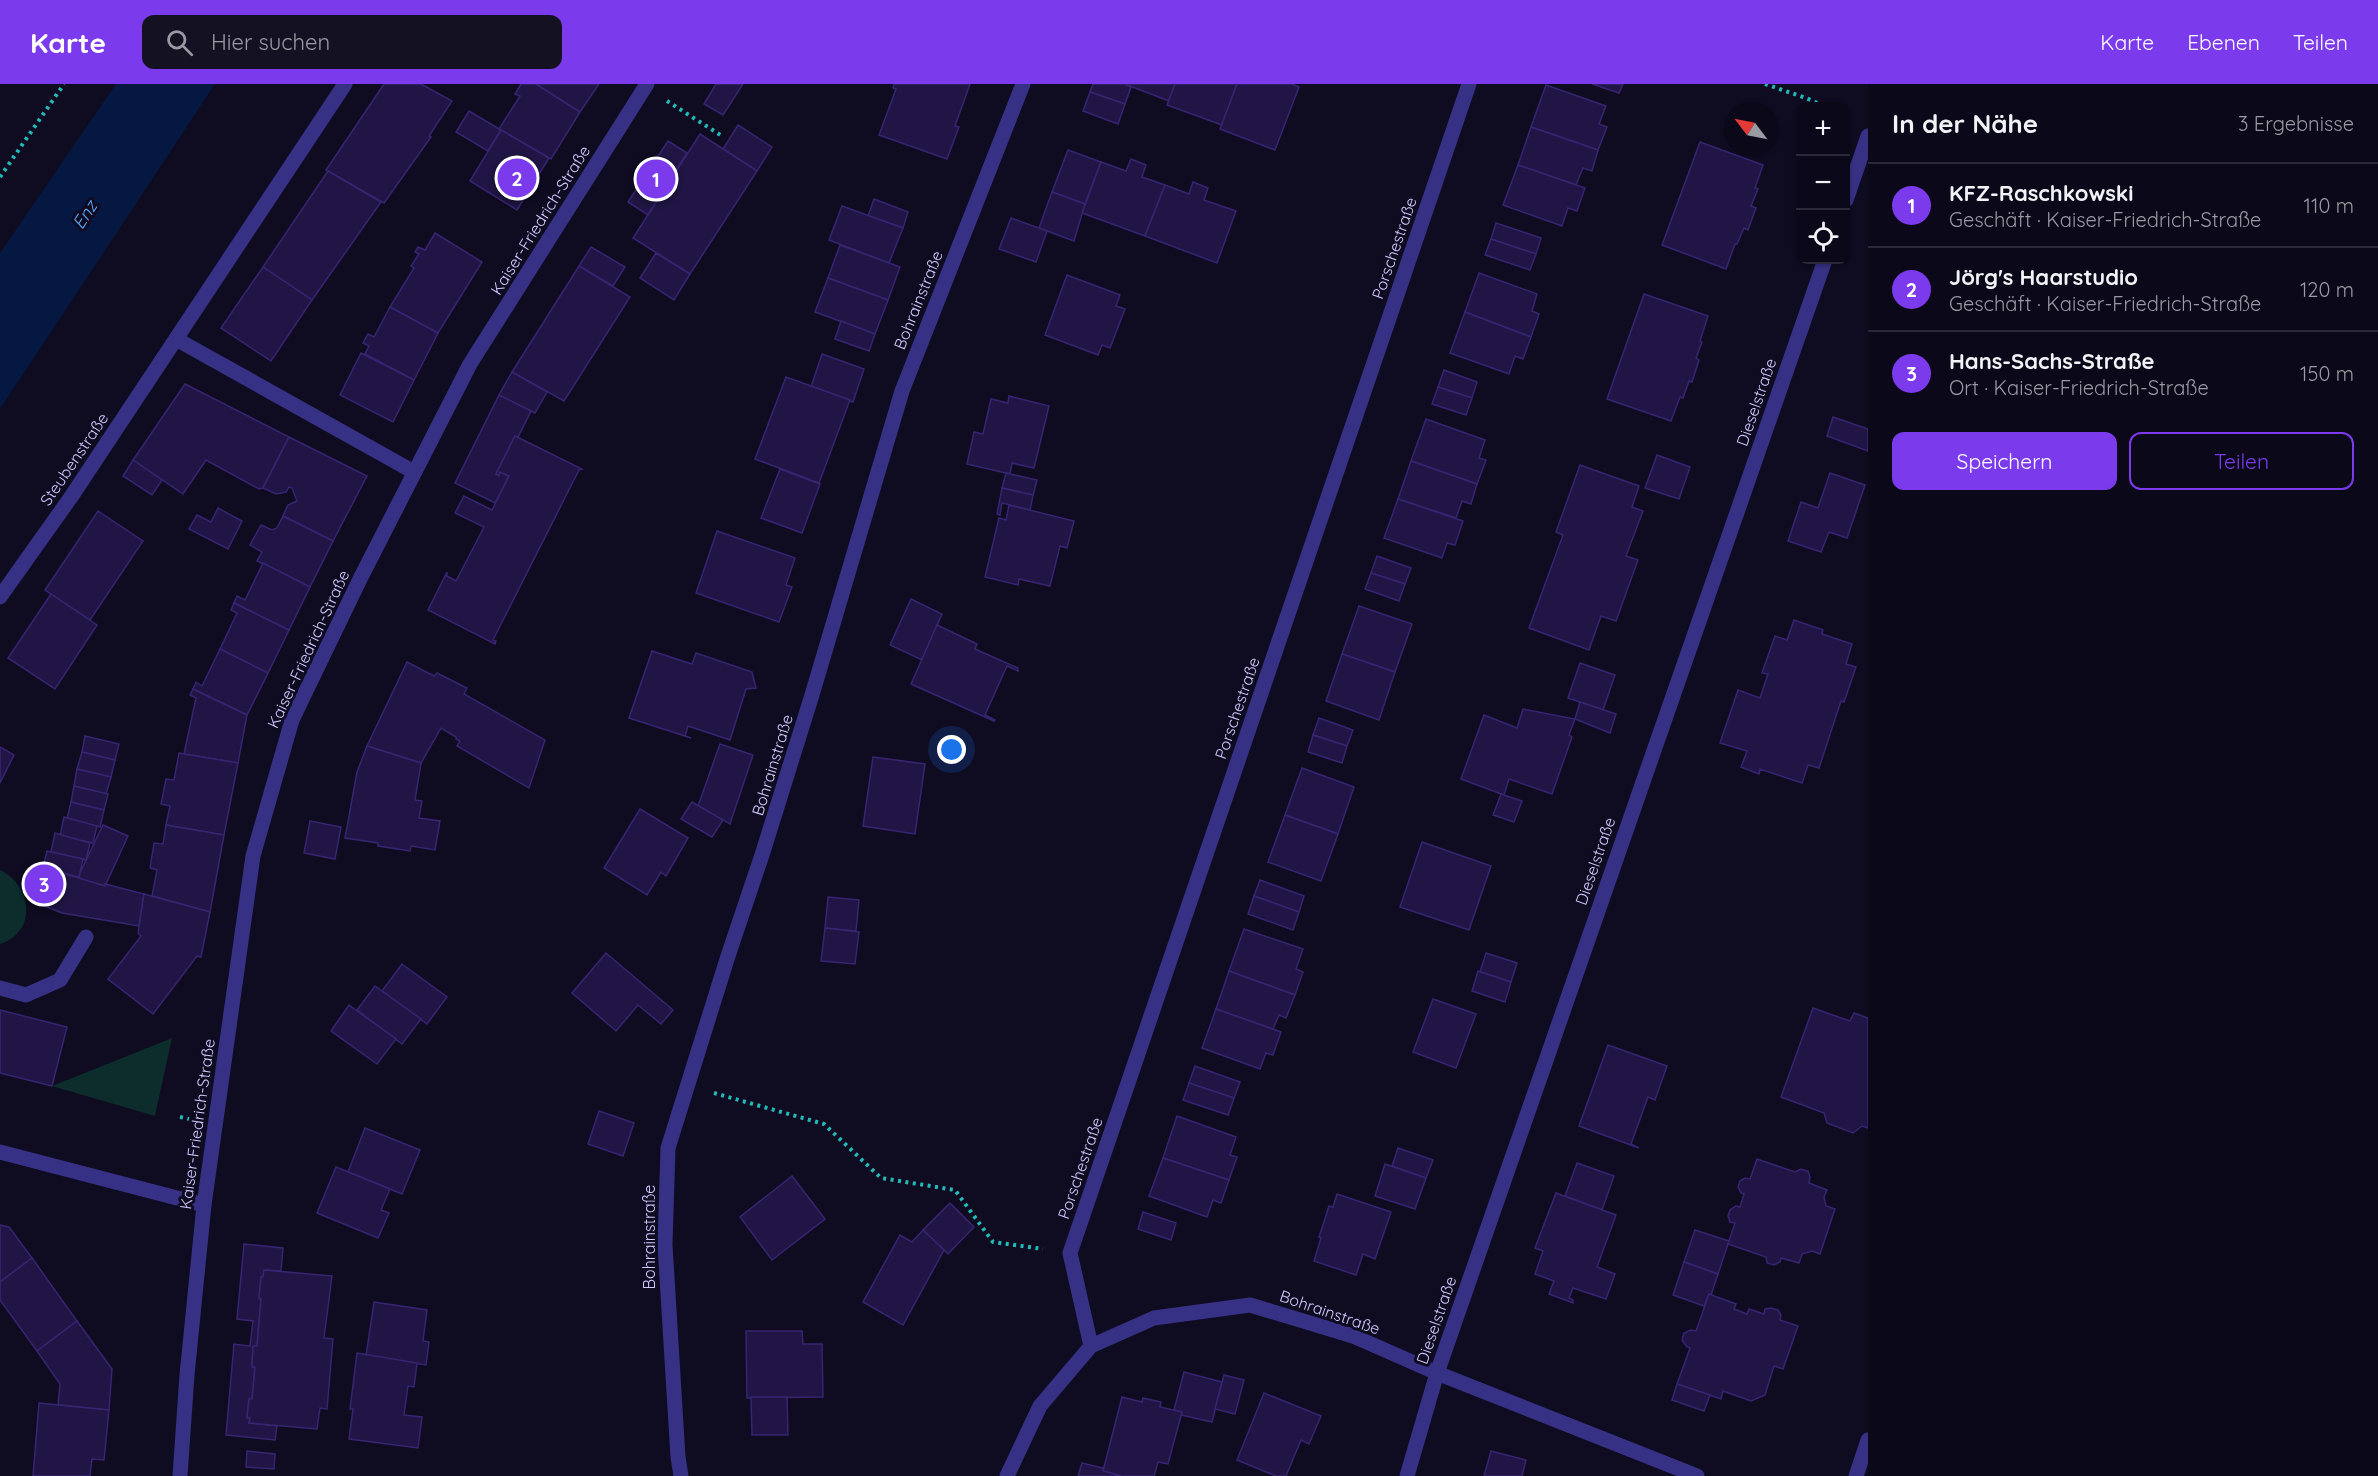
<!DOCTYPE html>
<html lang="de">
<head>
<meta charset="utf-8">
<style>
	:root { --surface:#0b0819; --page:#141122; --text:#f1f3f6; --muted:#9a9aa2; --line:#2b2938; --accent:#7c3aed }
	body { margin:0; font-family:Quicksand,sans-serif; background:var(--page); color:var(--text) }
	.controls { position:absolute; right:18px; top:18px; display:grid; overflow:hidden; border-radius:12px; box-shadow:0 2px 4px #0004 }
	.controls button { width:54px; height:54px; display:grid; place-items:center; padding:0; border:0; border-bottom:2px solid var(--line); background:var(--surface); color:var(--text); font:30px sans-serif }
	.compass { position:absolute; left:1724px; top:18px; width:54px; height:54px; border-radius:50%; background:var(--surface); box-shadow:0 2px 4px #0004; rotate:302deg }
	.you { position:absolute; left:952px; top:666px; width:21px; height:21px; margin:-15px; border:4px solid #fff; border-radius:50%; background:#1a73e8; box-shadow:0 0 0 9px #1a73e833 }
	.badge { display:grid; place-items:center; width:39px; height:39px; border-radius:50%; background:var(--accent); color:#fff; font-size:20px; font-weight:700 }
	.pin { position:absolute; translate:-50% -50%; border:3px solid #fff; box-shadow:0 2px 6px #0006 }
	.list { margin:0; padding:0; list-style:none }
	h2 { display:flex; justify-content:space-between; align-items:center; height:78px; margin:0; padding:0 24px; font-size:26px }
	h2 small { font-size:20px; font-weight:400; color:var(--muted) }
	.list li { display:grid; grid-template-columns:39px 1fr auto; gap:18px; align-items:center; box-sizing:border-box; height:84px; padding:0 24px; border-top:2px solid var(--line) }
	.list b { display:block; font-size:22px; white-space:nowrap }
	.list p { margin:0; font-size:20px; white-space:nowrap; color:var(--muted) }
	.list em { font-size:20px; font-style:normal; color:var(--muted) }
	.actions { display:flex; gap:12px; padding:18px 24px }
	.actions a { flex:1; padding:14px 0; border:2px solid var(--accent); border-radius:12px; text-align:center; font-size:21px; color:var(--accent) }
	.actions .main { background:var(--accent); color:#fff }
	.icon { flex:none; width:33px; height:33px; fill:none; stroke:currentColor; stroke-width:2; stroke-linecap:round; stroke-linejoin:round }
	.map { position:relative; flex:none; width:1868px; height:1392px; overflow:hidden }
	header { display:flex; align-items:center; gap:36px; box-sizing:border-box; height:84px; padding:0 30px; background:var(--accent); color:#fff }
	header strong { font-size:28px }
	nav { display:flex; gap:33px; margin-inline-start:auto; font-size:21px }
	.search { width:420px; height:54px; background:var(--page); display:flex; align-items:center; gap:15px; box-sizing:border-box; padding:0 21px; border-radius:12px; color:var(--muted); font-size:22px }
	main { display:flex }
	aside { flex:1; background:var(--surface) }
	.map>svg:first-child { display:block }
</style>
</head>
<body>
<header>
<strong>Karte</strong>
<div class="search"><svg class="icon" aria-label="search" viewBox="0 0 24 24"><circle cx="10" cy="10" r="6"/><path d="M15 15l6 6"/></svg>Hier suchen</div>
<nav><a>Karte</a><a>Ebenen</a><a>Teilen</a></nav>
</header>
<main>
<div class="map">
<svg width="1868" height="1392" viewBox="0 0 1868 1392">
	<rect width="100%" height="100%" fill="#0f0b21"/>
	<g fill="#0d2c2c">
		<path d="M0,786C32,801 38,848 0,860Z"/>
		<path d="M172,954L155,1032L52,1002Z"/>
	</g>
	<path fill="#041841" d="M116,0H215L0,325V169Z"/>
	<g fill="#201544" stroke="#372572" stroke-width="1.5">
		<path d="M384,0H421L452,17L429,52L431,53L384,119L326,86Z"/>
		<path d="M521,0H536L580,28L551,75L499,45L520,12L515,10Z"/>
		<path d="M536,0H599L580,28Z"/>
		<path d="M716,0H743L723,31L704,20Z"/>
		<path d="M894,0H970L955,42L959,43L947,75L879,51L896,5L893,4Z"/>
		<path d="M1093,0H1125L1131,3L1125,20L1090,8Z"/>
		<path d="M1125,0H1175L1169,17Z"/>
		<path d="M1175,0H1237L1222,41L1167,21Z"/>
		<path d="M1237,0H1292L1299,3L1275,66L1220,45Z"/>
		<path d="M1592,0H1623L1619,9Z"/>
		<path d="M1546,1L1606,22L1599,40L1607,43L1598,66L1531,43Z"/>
		<path d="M1090,8L1125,20L1118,40L1083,27Z"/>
		<path d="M469,27L501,46L488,67L456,48Z"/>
		<path d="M738,41L772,63L757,87L723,65Z"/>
		<path d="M1531,43L1598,66L1592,87L1583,84L1576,101L1518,81Z"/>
		<path d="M501,46L549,74L517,126L470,97Z"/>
		<path d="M700,50L757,87L690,190L633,154Z"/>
		<path d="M668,57L687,69L648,131L628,118Z"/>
		<path d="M1700,58L1763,81L1755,104L1758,105L1751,122L1756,124L1748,146L1744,144L1737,160H1735L1726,185L1662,161Z"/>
		<path d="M1068,66L1101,78L1085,120L1052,108Z"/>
		<path d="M1131,75L1146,81L1142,93L1165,101L1145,152L1082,129L1101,78L1126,87Z"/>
		<path d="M1518,81L1585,104L1577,127L1568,124L1562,142L1503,121Z"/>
		<path d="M328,87L381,118L312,216L263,183Z"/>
		<path d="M1193,98L1208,104L1204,116L1236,127L1217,179L1145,152L1165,101L1189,110Z"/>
		<path d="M1052,108L1085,120L1074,157L1039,144Z"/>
		<path d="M874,115L908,128L903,144L868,132Z"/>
		<path d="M842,122L903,144L889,179L829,156Z"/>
		<path d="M1011,134L1047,147L1036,178L999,165Z"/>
		<path d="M1496,139L1541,154L1536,170L1491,155Z"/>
		<path d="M435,149L482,178L438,249L390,223L414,184L411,182L419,170L415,168L418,163L425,166Z"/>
		<path d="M1491,155L1536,170L1530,186L1485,171Z"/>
		<path d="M840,161L900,183L888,216L828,194Z"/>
		<path d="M591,163L625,183L613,202L579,182Z"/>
		<path d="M656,169L690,190L674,216L640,194Z"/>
		<path d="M579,182L630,213L564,317L512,288Z"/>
		<path d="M263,183L312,216L271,277L221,244Z"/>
		<path d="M1479,189L1537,210L1532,227L1539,230L1531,253L1465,228Z"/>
		<path d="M1067,191L1120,211L1116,222L1125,225L1110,264L1102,261L1098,271L1045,251Z"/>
		<path d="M828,194L888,216L875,250L815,228Z"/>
		<path d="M1644,210L1708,232L1700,257L1702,258L1696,274L1699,276L1692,298L1689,297L1683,314L1680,313L1671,337L1607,315Z"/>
		<path d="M390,223L438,249L414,296L365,270L369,262L363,259L368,250L374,253Z"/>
		<path d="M1465,228L1531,253L1523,275L1515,272L1509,290L1450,269Z"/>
		<path d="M841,237L875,250L869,267L835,255Z"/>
		<path d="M361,269L414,296L393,338L340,311Z"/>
		<path d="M822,270L864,285L853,318L811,303Z"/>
		<path d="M1444,286L1477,298L1472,314L1438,303Z"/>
		<path d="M512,288L547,308L535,329L499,311Z"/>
		<path d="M786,293L850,316L819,399L755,375Z"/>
		<path d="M185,300L289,353L263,404L259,405L206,376L183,410L133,376Z"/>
		<path d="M1438,303L1472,314L1466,331L1432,320Z"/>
		<path d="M499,311L531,327L518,353L515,352L496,390L499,391L500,388L509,392L495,419L455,399Z"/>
		<path d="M1009,312L1049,322L1034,384L1012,379L1010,390L967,380L974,348L983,350L991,315L1008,319Z"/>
		<path d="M1833,333L1868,345V367L1827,352Z"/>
		<path d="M1426,335L1485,356L1479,374L1486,376L1477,400L1411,377Z"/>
		<path d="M515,352L582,385L579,386L493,556L496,557L495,560L428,526L447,488V492L456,497L484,443L455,429L464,412L492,426L509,392L500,388L499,391L496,390Z"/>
		<path d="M289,353L367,392L333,457L283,432L288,421L297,417L292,404L289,403L286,408L276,410L263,404Z"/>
		<path d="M1657,371L1690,383L1679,415L1645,404Z"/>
		<path d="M133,376L162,396L152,411L123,392Z"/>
		<path d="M1411,377L1477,400L1471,420L1462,417L1456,434L1398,415Z"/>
		<path d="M1580,381L1639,402L1632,423L1643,427L1626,472L1638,476L1616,537L1601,532L1589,566L1529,544L1563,451L1556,448Z"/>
		<path d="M780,385L820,400L802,449L761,434Z"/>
		<path d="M1006,389L1037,396L1033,411L1002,404Z"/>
		<path d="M1830,389L1865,401L1847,454L1829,448L1821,468L1788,457L1801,418L1818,424Z"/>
		<path d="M1002,404L1033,411L1030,426L1002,419L1000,431L997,430Z"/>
		<path d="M1398,415L1463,437L1455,461L1447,459L1442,474L1384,454Z"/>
		<path d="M1009,421L1074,437L1067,464L1060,462L1050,502L1019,495L1018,501L985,493L999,434L1006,436Z"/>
		<path d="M218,424L242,437L228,465L189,445L197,431L211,438Z"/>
		<path d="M98,427L143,457L90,536L45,506Z"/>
		<path d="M283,432L333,457L310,503L257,477L262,468L250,461L261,441L272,446L277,444Z"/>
		<path d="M717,447L795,474L786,501L792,503L779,538L696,509Z"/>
		<path d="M1377,472L1411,484L1405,500L1371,489Z"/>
		<path d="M263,479L310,503L289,546L234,519L237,512L245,516Z"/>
		<path d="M1371,489L1405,500L1399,517L1365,505Z"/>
		<path d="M51,510L97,541L55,605L8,574Z"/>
		<path d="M911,515L942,530L922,576L890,561Z"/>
		<path d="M234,519L289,546L268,589L220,565L237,529L231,526Z"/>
		<path d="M1359,522L1412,540L1395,588L1342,570Z"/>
		<path d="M1794,536L1823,546L1822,550L1852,560L1846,580L1856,583L1844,618L1841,617L1819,684L1808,681L1802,699L1760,685L1759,690L1741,683L1747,667L1720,659L1738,606L1760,614L1768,590L1762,589L1775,552L1787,556Z"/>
		<path d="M937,541L977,560L975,565L1018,584V587L1007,582L985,631L995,636L994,637L911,600Z"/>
		<path d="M220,565L268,589L247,631L193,605L196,598L202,602Z"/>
		<path d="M652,567L692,580L696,569L752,588L756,604L746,605L730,656L688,642L685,652L691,654L629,634Z"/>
		<path d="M1342,570L1395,588L1379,636L1326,617Z"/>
		<path d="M407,578L434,592L437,589L467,604L464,610L545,656L529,704L457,662L460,657L456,655V653L441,644L421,679L367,662Z"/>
		<path d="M1580,579L1615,591L1603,626L1568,614Z"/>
		<path d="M193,605L247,631L238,679L184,670L196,614L190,611Z"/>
		<path d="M1580,618L1616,630L1610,649L1575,635Z"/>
		<path d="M1523,625L1575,635L1569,651L1572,653L1552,710L1509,695L1504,711L1461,695L1484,631L1517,644Z"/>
		<path d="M1319,634L1353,646L1347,662L1313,651Z"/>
		<path d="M1313,651L1347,662L1342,679L1308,668Z"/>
		<path d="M85,652L119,660L115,676L82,668Z"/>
		<path d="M720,660L753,671L730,740L698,722Z"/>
		<path d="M367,662L421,679L415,716L422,717L419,734L440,737L435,766L411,762L410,767L378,762V759L345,754L357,688Z"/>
		<path d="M0,663L14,671L0,699Z"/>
		<path d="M82,668L115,676L111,693L77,685Z"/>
		<path d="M179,669L238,679L224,751L166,741L170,722L161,720L166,695L174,696Z"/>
		<path d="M873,673L925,680L915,750L863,742Z"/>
		<path d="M1302,684L1354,703L1338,750L1285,731Z"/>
		<path d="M77,685L111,693L106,710L74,702Z"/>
		<path d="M74,702L108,710L104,726L71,718Z"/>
		<path d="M1501,710L1522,717L1514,738L1493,731Z"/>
		<path d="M71,718L104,726L100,743L67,735Z"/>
		<path d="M692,718L723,736L712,753L681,735Z"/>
		<path d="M640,725L688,754L666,792L661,788L647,811L604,784Z"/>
		<path d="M1285,731L1338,750L1321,797L1268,778Z"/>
		<path d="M64,733L97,742L93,759L60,752Z"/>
		<path d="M310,737L341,743L335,775L304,769Z"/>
		<path d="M103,741L128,752L105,802L77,795Z"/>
		<path d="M166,741L224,751L210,828L152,812L157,786L150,784L154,759L163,760Z"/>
		<path d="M55,749L90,759L86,776L51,768Z"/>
		<path d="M1422,758L1491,782L1469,846L1400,823Z"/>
		<path d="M47,767L83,775L79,793L43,784Z"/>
		<path d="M43,784L57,792L46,814L31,807Z"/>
		<path d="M59,788L105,802V800L144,810L139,842L62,829L42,821Z"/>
		<path d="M1260,796L1304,812L1299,828L1254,812Z"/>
		<path d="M144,810L210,828L201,873L197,872L153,930L108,895L141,852L138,849Z"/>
		<path d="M1254,812L1299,828L1293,846L1248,830Z"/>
		<path d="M828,813L859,816L856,847L825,844Z"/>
		<path d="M825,844L859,848L855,880L821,877Z"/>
		<path d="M1244,845L1303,865L1296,885L1303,888L1295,911L1229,887Z"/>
		<path d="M606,869L673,926L661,940L638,921L616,947L572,909Z"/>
		<path d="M1486,869L1517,879L1511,898L1480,888Z"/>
		<path d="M402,880L447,913L427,940L382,907Z"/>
		<path d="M1229,887L1295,911L1286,934L1279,931L1273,945L1216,925Z"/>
		<path d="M1478,887L1511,898L1505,918L1472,907Z"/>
		<path d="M375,902L421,935L402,960L357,926Z"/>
		<path d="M1433,915L1476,930L1456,984L1413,968Z"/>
		<path d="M349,921L396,955L377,980L331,947Z"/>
		<path d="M1813,924L1850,937L1854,929L1868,934V1044L1862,1042L1853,1049L1827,1039L1824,1029L1781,1013Z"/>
		<path d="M1216,925L1281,948L1273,971L1266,969L1260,985L1202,964Z"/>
		<path d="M0,926L67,943L52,1002L0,989Z"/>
		<path d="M1608,961L1667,982L1655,1016L1648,1013L1631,1060L1639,1064L1579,1042Z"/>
		<path d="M1195,982L1240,998L1234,1014L1189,999Z"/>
		<path d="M1189,999L1234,1014L1228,1031L1183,1016Z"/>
		<path d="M599,1027L634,1039L623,1072L588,1060Z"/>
		<path d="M1177,1032L1236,1053L1230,1071L1237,1073L1229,1096L1163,1074Z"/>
		<path d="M365,1044L420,1066L402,1110L348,1088Z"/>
		<path d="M1398,1064L1433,1076L1426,1094L1392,1082Z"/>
		<path d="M1163,1074L1229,1096L1221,1119L1213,1116L1207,1133L1149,1112Z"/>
		<path d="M1757,1075L1795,1088L1801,1085L1808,1087L1810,1093L1809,1099L1827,1106L1824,1113L1826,1122L1835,1125L1820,1170L1812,1167L1802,1170L1799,1179L1781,1174L1780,1178L1774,1181L1767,1179L1766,1173L1728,1160L1735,1139L1730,1138L1728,1132L1730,1126L1736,1122L1740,1123L1744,1110L1741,1109L1738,1103L1740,1097L1745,1094L1750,1095Z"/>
		<path d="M1577,1079L1614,1092L1602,1126L1565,1112Z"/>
		<path d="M1385,1080L1426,1094L1415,1125L1375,1112Z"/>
		<path d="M336,1083L390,1105L381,1126L389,1129L378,1154L317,1129Z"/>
		<path d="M792,1092L825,1135L772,1176L740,1133Z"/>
		<path d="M1556,1109L1616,1131L1597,1183L1615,1190L1606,1215L1573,1204L1569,1214L1573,1216V1219L1549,1210L1554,1197L1535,1190L1543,1167L1535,1164Z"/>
		<path d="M1337,1110L1391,1128L1375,1175L1363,1170L1356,1191L1314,1177L1321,1154L1319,1153L1329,1122L1333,1123Z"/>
		<path d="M950,1119L974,1143L948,1170L923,1146Z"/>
		<path d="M1143,1128L1176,1139L1171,1156L1138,1145Z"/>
		<path d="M0,1141L9,1143L32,1174L0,1198Z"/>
		<path d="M923,1146L944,1166L903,1241L863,1218L900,1151L912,1158Z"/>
		<path d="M1695,1146L1729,1157L1718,1190L1684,1178Z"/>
		<path d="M244,1160L283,1164L281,1187L264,1186L263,1193H261L259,1214L261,1215L257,1262H253L252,1283H255L252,1315H249L247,1334H250L249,1339L277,1342L275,1356L226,1351L234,1260L250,1262L253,1237L237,1235Z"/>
		<path d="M32,1174L77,1237L37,1267L0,1216V1198Z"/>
		<path d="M1684,1178L1718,1190L1711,1211L1709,1210L1704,1222L1673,1211Z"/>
		<path d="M264,1186L332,1192L324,1254L333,1255L327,1325L320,1324L317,1345L249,1339L250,1334H247L249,1315H252L255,1283H252L253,1262H257L261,1215L259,1214L261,1193H263Z"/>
		<path d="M1709,1210L1736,1220L1734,1225L1747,1230L1749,1225L1764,1230L1765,1225L1771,1224L1778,1226L1781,1231L1780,1236L1798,1242L1783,1285L1774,1282L1765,1311L1751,1317L1723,1307L1721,1315L1677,1300L1690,1264L1686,1262L1682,1256L1684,1249L1691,1246L1696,1247Z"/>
		<path d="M374,1218L427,1226L423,1257L429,1258L426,1281L366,1272Z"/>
		<path d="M77,1237L112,1285L109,1326L58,1321L60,1300L37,1267Z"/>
		<path d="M746,1247H802L803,1260H822L823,1313L747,1314Z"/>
		<path d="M357,1269L417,1279L414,1303L408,1302L404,1331L422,1333L418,1364L349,1355L353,1325H350Z"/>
		<path d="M1184,1288L1222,1298L1212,1338L1181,1331L1182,1328L1174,1326Z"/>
		<path d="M1224,1291L1244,1296L1235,1330L1215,1325Z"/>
		<path d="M1677,1300L1710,1311L1704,1327L1672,1316Z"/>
		<path d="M1264,1309L1321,1332L1309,1360L1301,1356L1286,1392H1276L1237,1376Z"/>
		<path d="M751,1313H787L788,1351H752Z"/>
		<path d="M1122,1313L1142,1318L1143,1314L1161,1318L1160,1323L1182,1328L1168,1380L1158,1378L1154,1392H1122L1103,1387Z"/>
		<path d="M39,1319L109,1326L104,1376L92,1375L90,1392H33Z"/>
		<path d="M247,1367L275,1370L274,1385L246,1383Z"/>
		<path d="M1491,1367L1526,1376L1522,1392H1484Z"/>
		<path d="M1082,1379L1103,1384V1387L1122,1392H1078Z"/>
	</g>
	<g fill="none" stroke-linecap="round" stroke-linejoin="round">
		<g stroke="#21bcb9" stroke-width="4" stroke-dasharray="3 4.5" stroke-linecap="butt">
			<path d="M1765,0L1806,14L1824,22"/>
			<path d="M667,17L722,52"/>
			<path d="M0,93L64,0"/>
			<path d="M714,1009L824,1040L881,1094L955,1106L993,1158L1043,1165"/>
			<path d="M180,1033L189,1035"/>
		</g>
		<path stroke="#373185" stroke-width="15" d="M0,904L26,911L60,896L86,853"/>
		<g stroke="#373185" stroke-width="15">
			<path d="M1846,116L1868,52"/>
			<path d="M176,255L414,388"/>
			<path d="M0,513L71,413L345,0"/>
			<path d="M0,1068L204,1121"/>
			<path d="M1091,1262L1070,1169L1469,0"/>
			<path d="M681,1392L678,1373L665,1161L668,1064L728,872L762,771L812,611L902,307L1023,0"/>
			<path d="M1007,1392L1040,1322L1091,1262L1154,1234L1250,1221L1353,1252L1437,1289L1697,1392"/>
			<path d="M1407,1392L1437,1289L1825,176"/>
			<path d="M1856,1392L1868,1356"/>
		</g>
		<path stroke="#373185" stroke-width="15" d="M180,1392L187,1291L204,1121L253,772L292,636L360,495L470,280L647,0"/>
	</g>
	<g text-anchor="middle" stroke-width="6" stroke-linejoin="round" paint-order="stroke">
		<g font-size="16" fill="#d3cbff" stroke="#0f0b21">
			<text transform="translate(540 136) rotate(-58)" y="6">Kaiser-Friedrich-Straße</text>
			<text transform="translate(1394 164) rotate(-71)" y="6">Porschestraße</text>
			<text transform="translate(918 216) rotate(-68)" y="6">Bohrainstraße</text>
			<text transform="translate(1756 318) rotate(-71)" y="6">Dieselstraße</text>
			<text transform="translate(74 375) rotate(-56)" y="6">Steubenstraße</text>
			<text transform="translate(308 565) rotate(-65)" y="6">Kaiser-Friedrich-Straße</text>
			<text transform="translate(1237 624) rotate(-71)" y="6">Porschestraße</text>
			<text transform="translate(772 681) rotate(-73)" y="6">Bohrainstraße</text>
			<text transform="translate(1595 777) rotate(-71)" y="6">Dieselstraße</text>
			<text transform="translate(197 1040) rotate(-82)" y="6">Kaiser-Friedrich-Straße</text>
			<text transform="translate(1080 1084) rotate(-71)" y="6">Porschestraße</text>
			<text transform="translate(649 1153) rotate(-90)" y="6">Bohrainstraße</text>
			<text transform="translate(1330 1228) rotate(19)" y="6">Bohrainstraße</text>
			<text transform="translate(1436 1236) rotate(-71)" y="6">Dieselstraße</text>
		</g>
		<g font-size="18" font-style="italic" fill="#59abff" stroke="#0f0b21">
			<text transform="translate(85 131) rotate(-57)" y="6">Enz</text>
		</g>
	</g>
</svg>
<div class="controls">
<button>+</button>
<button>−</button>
<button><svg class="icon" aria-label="locate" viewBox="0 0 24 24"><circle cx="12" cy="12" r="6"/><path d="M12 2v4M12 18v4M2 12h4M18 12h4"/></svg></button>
</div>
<svg class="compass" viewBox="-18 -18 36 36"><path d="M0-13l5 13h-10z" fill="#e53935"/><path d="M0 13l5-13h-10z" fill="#9a9aa2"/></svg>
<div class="you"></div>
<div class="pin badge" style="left:656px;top:95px">1</div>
<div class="pin badge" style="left:517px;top:94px">2</div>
<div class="pin badge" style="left:44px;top:800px">3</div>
</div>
<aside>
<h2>In der Nähe<small>3 Ergebnisse</small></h2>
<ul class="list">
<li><span class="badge">1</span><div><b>KFZ-Raschkowski</b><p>Geschäft · Kaiser-Friedrich-Straße</p></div><em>110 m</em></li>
<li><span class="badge">2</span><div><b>Jörg's Haarstudio</b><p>Geschäft · Kaiser-Friedrich-Straße</p></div><em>120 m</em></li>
<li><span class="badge">3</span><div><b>Hans-Sachs-Straße</b><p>Ort · Kaiser-Friedrich-Straße</p></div><em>150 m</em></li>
</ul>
<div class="actions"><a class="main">Speichern</a><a>Teilen</a></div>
</aside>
</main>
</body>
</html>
